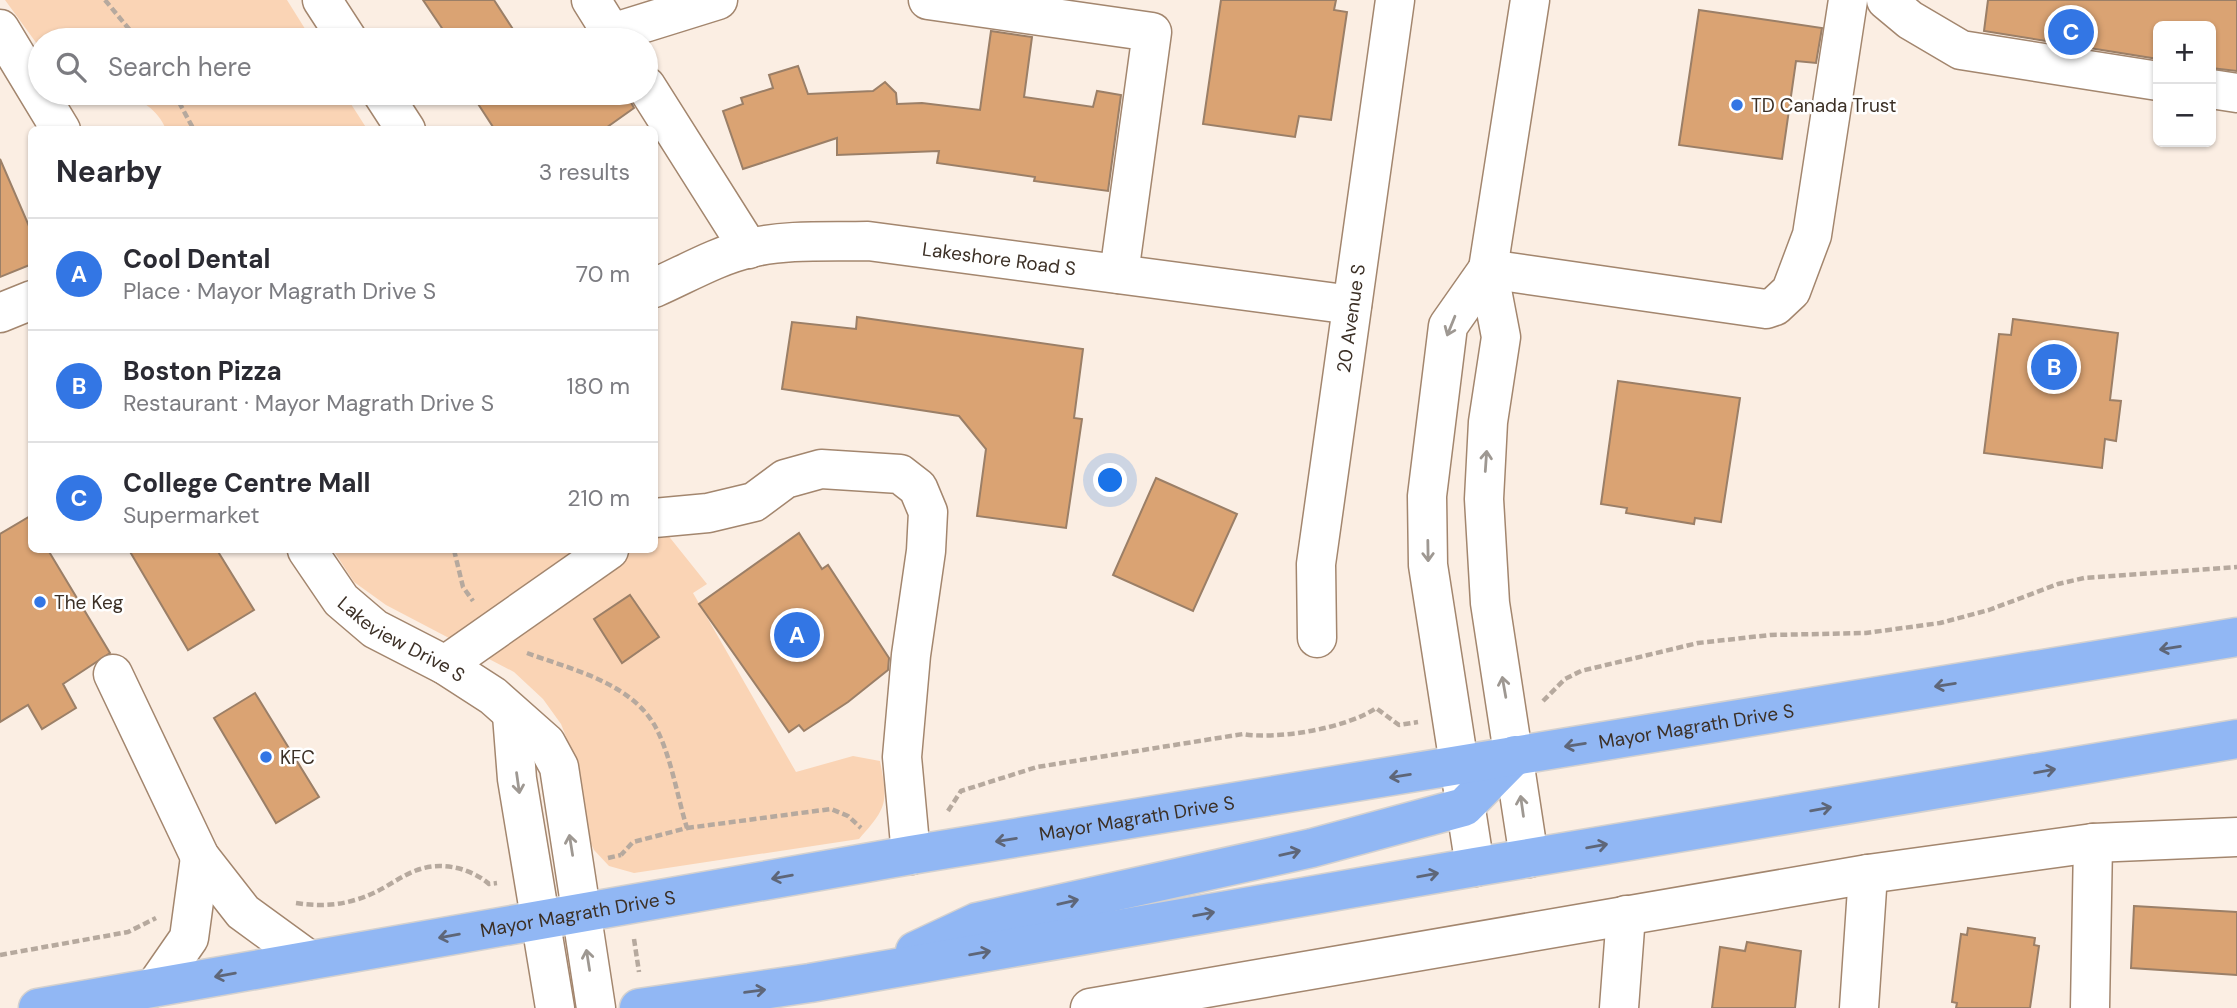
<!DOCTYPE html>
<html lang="en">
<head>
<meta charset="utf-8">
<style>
	:root { --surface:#fff; --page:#f7f7f7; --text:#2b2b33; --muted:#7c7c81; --line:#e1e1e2; --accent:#3376e4 }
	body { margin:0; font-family:"DM Sans",sans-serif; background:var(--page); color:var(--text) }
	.controls { position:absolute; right:21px; top:21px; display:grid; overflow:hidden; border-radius:10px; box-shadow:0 2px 5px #0004 }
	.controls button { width:63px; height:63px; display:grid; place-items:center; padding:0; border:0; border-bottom:2px solid var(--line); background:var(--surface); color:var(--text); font:35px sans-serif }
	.you { position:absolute; left:1111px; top:481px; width:24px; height:24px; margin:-18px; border:5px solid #fff; border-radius:50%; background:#1a73e8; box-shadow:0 0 0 10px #1a73e833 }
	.badge { display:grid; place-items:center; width:46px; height:46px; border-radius:50%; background:var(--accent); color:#fff; font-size:23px; font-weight:700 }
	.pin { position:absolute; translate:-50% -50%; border:4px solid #fff; box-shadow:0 2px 7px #0006 }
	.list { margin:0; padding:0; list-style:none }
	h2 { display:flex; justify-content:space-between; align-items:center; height:91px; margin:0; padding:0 28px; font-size:30px }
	h2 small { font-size:23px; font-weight:400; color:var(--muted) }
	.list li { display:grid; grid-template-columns:46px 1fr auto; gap:21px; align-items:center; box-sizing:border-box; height:112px; padding:0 28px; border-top:2px solid var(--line) }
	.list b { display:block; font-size:26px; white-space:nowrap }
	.list p { margin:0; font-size:23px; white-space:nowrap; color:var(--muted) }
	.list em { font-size:23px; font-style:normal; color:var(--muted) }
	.icon { flex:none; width:38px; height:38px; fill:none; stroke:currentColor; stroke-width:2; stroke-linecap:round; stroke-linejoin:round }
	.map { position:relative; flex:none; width:2237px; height:1008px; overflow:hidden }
	.search { position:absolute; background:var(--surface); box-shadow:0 2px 5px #0004; left:28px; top:28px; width:630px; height:77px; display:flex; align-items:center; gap:18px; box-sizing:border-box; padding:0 24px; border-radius:38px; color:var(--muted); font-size:26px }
	.panel { position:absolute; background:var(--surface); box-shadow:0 2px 5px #0004; left:28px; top:126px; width:630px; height:427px; border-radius:10px }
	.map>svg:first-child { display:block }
</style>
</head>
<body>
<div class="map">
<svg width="2237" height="1008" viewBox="0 0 2237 1008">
	<rect width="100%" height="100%" fill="#fbeee3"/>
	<g fill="#fad4b5">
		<path d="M5,0H287L312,40H40V48Z"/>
		<path d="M121,93H344L367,129H166C157,109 142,100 121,93Z"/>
		<path d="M655,519L707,584L693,593L796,772L853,756L880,761C888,802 888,807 859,839L634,873L609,866L594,850L584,830L574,757L561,724L543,699L514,672L386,605L354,582L333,550H654Z"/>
	</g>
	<g fill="#daa373" stroke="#9b7f67" stroke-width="2">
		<path d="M423,0H494L520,40H450Z"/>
		<path d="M1221,0H1336L1334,10L1347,12L1331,120L1299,116L1295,137L1203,124Z"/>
		<path d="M1988,0H2237V71L2211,68V26H2158V59L1984,31Z"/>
		<path d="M1699,10L1822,28L1816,63L1796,61L1782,159L1679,145Z"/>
		<path d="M991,31L1032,37L1024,97L1093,107L1097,91L1121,95L1108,191L1034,181L1035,177L937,163L939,151L837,155V138L743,169L723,111L743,104L741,98L773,88L769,75L798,66L808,94L873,91L885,82L896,93L897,104L922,103L980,110Z"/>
		<path d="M471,93H626L634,108L603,130H495Z"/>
		<path d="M0,159L32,233V264L0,277Z"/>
		<path d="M857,317L1083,349L1074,418L1082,419L1066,528L977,516L986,449L959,416L782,389L792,322L856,329Z"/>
		<path d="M2013,319L2118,333L2110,400L2121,401L2116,441L2105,439L2102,468L1984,453L1999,334L2011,335Z"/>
		<path d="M1618,381L1740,398L1721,522L1695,518L1694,524L1626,513L1627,508L1601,504Z"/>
		<path d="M1156,478L1237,514L1193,611L1113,575Z"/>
		<path d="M32,515V550H48L110,653L63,684L76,708L42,729L28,705L0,722V534Z"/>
		<path d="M799,533L822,569L828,565L889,658L888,670L848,702L804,731L799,725L789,732L699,604Z"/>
		<path d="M129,550H217L254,610L188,650Z"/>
		<path d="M630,595L659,637L622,663L594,619Z"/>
		<path d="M255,693L319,797L276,823L214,718Z"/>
		<path d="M2134,906L2237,912V975L2131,968Z"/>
		<path d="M1968,928L2035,938L2034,945L2039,946L2030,1008H1956L1957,1003L1952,1002L1961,934L1967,935Z"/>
		<path d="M1747,942L1801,951L1795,1008H1712L1720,947L1745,951Z"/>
	</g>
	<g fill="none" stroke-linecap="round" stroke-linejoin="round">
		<g stroke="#a3866e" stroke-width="41">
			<g id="minor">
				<path d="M322,0L348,40"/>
				<path d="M591,0L616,40"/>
				<path d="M928,0L1152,32L1119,274"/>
				<path d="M1886,0L1910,20L1961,50L2158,81"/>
				<path d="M0,29L61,130"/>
				<path d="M612,33L718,0"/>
				<path d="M646,86L749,249"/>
				<path d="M2211,89L2237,93"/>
				<path d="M382,93L406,130"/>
				<path d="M1488,269L1766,309L1775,306L1791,291L1812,235L1848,0"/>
				<path id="s1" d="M654,288C686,274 716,256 750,248C788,239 829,242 868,241L1352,305"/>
				<path d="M0,313L32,300"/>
				<path d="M654,518L708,513L754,502L785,479L821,469L900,474L918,488L928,512L926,551L911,655L902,757L911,855"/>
				<path id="s2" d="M307,550L341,600L375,629L445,665L493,696L546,743L559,767L596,1008"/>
				<path id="s3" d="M1317,638L1316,564L1395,0"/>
				<path d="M445,665L609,550"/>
				<path d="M113,674L200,857L243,912L309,960"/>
				<path d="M512,715L517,779L555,1008"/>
				<path d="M1529,858L1490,603L1484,499L1488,422L1501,337L1488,269L1530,0"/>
				<path d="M1475,867L1428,565L1427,496L1448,326L1488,269"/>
				<path d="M155,987L189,938L200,857"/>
				<path d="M1090,1008L1868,874L2093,843L2237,837"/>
				<path d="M1619,1008L1626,915"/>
				<path d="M1859,1008L1868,874"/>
				<path d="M2090,1008L2093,843"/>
			</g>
		</g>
		<g stroke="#d4d1cf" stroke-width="41">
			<g id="major">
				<path d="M915,951L977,922L1312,848L1464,807L1515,755"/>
				<path id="s4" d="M38,1008L911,855L2237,637"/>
				<path d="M639,1008L810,983L1475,867L2237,739"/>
			</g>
		</g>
		<g stroke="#b6a99e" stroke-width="4.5" stroke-dasharray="7 3.5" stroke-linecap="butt">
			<path d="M105,0L138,40"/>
			<path d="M174,93L194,130"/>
			<path d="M454,550L463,587L473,601"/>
			<path d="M527,653C570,669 630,682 655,726C671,755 677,796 687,828L633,842L621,855"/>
			<path d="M1543,701L1565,679L1581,671L1698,643L1770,635L1866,633L1940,623L1989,610L2058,584L2084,578L2237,567"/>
			<path d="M948,811L961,791L1037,767L1243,734C1277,740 1348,728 1376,708L1399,725L1418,722"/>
			<path d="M687,828L831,809L848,816L861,828"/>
			<path d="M608,858L621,855"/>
			<path d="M296,903C316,906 335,906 355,900C396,889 412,856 461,869C471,872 481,877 489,884L497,883"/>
			<path d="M634,939L639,972"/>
			<path d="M0,955L128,932L156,918"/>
		</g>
		<use href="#minor" stroke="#fff" stroke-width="38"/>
		<use href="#major" stroke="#91b7f4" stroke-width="38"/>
	</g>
	<defs><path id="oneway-shaft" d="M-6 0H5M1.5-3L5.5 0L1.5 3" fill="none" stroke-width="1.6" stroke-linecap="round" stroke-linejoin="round" transform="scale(1.75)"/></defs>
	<g stroke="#9e9892">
		<use href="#oneway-shaft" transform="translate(1451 326) rotate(112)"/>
		<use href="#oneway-shaft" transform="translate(1486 461) rotate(-86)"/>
		<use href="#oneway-shaft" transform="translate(1428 551) rotate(89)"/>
		<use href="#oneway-shaft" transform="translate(1504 687) rotate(-100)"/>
		<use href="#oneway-shaft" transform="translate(518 783) rotate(82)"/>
		<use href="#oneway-shaft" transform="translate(1522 806) rotate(-98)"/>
		<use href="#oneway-shaft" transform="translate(571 845) rotate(-99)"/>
		<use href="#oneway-shaft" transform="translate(588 960) rotate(-99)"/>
	</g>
	<g stroke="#5e6678">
		<use href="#oneway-shaft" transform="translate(2170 648) rotate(171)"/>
		<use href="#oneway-shaft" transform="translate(1945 685) rotate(171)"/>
		<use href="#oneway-shaft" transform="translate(1575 745) rotate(171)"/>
		<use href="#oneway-shaft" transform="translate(2045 771) rotate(-10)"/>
		<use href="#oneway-shaft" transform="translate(1400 776) rotate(171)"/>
		<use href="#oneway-shaft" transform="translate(1821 809) rotate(-10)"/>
		<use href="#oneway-shaft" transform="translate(1006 840) rotate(171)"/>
		<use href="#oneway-shaft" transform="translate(1597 846) rotate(-10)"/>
		<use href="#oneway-shaft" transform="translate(1290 853) rotate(-13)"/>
		<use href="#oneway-shaft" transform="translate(1428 875) rotate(-10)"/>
		<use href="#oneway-shaft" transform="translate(782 877) rotate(170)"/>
		<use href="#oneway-shaft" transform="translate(1068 902) rotate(-13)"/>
		<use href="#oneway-shaft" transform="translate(1204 914) rotate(-10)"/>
		<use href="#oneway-shaft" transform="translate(449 936) rotate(170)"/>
		<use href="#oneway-shaft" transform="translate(980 953) rotate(-10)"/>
		<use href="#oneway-shaft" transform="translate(225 975) rotate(170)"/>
		<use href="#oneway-shaft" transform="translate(755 991) rotate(-8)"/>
	</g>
	<g fill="#3376e4" stroke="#fff" stroke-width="2.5">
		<circle cx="1737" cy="105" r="7"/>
		<circle cx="40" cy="602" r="7"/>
		<circle cx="266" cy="757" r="7"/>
	</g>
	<g text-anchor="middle" stroke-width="5" stroke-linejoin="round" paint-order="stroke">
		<g font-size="19" fill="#3c3026" stroke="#fff" text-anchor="start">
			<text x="1751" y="112">TD Canada Trust</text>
			<text x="54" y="609">The Keg</text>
			<text x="280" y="764">KFC</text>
		</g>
		<g font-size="19" fill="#3c3026" stroke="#fff">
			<text dy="7" stroke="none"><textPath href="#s1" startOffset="355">Lakeshore Road S</textPath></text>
			<text dy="7" stroke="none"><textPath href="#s3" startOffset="322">20 Avenue S</textPath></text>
			<text dy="7" stroke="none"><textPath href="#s2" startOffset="133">Lakeview Drive S</textPath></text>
			<text dy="7" stroke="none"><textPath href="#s4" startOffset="1682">Mayor Magrath Drive S</textPath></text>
			<text dy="7" stroke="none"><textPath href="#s4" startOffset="1115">Mayor Magrath Drive S</textPath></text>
			<text dy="7" stroke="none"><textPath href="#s4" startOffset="548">Mayor Magrath Drive S</textPath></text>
		</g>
	</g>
</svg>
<div class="controls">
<button>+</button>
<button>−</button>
</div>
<div class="you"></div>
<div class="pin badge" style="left:797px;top:635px">A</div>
<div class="pin badge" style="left:2054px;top:367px">B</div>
<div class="pin badge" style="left:2071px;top:32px">C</div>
<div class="search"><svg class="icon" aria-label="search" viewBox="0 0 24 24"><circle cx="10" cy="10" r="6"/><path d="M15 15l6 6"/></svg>Search here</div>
<section class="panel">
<h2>Nearby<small>3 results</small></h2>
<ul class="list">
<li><span class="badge">A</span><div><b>Cool Dental</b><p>Place · Mayor Magrath Drive S</p></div><em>70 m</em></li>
<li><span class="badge">B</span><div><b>Boston Pizza</b><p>Restaurant · Mayor Magrath Drive S</p></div><em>180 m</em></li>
<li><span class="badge">C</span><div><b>College Centre Mall</b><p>Supermarket</p></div><em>210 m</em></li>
</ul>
</section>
</div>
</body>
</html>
